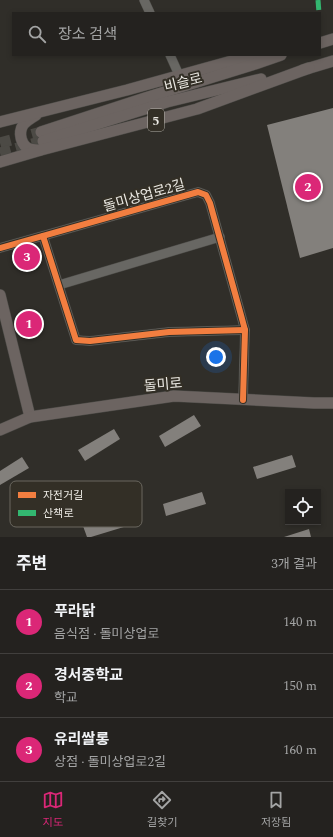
<!DOCTYPE html>
<html lang="ko">
<head>
<meta charset="utf-8">
<style>
	:root { --surface:#24221f; --page:#302f2c; --text:#f1f3f6; --muted:#a3a4a4; --line:#413f3d; --accent:#db2777 }
	body { margin:0; font-family:Spectral,"Noto Sans KR",serif; background:var(--page); color:var(--text) }
	.controls { position:absolute; right:12px; bottom:12px; display:grid; overflow:hidden; border-radius:0px; box-shadow:0 2px 6px #0003 }
	.controls button { width:36px; height:36px; display:grid; place-items:center; padding:0; border:0; border-bottom:1px solid var(--line); background:var(--surface); color:var(--text); font:20px sans-serif }
	.you { position:absolute; left:216px; top:357px; width:14px; height:14px; margin:-10px; border:3px solid #fff; border-radius:50%; background:#1a73e8; box-shadow:0 0 0 6px #1a73e833 }
	.badge { display:grid; place-items:center; width:26px; height:26px; border-radius:50%; background:var(--accent); color:#fff; font-size:13px; font-weight:700 }
	.pin { position:absolute; translate:-50% -50%; border:2px solid #fff; box-shadow:0 1px 4px #0006 }
	.list { margin:0; padding:0; list-style:none }
	h2 { display:flex; justify-content:space-between; align-items:center; height:52px; margin:0; padding:0 16px; font-size:17px }
	h2 small { font-size:13px; font-weight:400; color:var(--muted) }
	.list li { display:grid; grid-template-columns:26px 1fr auto; gap:12px; align-items:center; box-sizing:border-box; height:64px; padding:0 16px; border-top:1px solid var(--line) }
	.list b { display:block; font-size:15px; white-space:nowrap }
	.list p { margin:0; font-size:13px; white-space:nowrap; color:var(--muted) }
	.list em { font-size:13px; font-style:normal; color:var(--muted) }
	.icon { flex:none; width:22px; height:22px; fill:none; stroke:currentColor; stroke-width:2; stroke-linecap:round; stroke-linejoin:round }
	.map { position:relative; flex:none; width:333px; height:537px; overflow:hidden }
	.search { position:absolute; background:var(--surface); box-shadow:0 2px 6px #0003; left:12px; right:12px; top:12px; height:44px; display:flex; align-items:center; gap:10px; box-sizing:border-box; padding:0 14px; border-radius:0px; color:var(--muted); font-size:15px }
	.sheet { height:244px; background:var(--surface) }
	nav { display:flex; justify-content:space-around; align-items:center; box-sizing:border-box; height:56px; border-top:1px solid var(--line); background:var(--surface); font-size:11px; color:var(--muted) }
	nav a { display:grid; justify-items:center; gap:2px }
	nav .on { color:var(--accent) }
	.map>svg:first-child { display:block }
</style>
</head>
<body>
<div class="map">
<svg width="333" height="537" viewBox="0 0 333 537">
	<rect width="100%" height="100%" fill="#302e29"/>
	<g fill="#83807c">
		<path d="M333,108V248L300,258L267,125Z"/>
		<path d="M194,415L201,426L165,447L159,436Z"/>
		<path d="M114,429L120,439L85,461L78,450Z"/>
		<path d="M292,455L296,467L257,479L253,467Z"/>
		<path d="M22,457L29,468L0,485V471Z"/>
		<path d="M202,492L206,504L166,516L163,504Z"/>
		<path d="M123,514L127,526L91,537H87L83,526Z"/>
		<path d="M309,529L311,537H284Z"/>
	</g>
	<g fill="none" stroke-linecap="round" stroke-linejoin="round">
		<g stroke="#4c4a45" stroke-width="11" stroke-dasharray="11 5.5" stroke-linecap="butt">
			<path d="M0,143L41,132"/>
			<path d="M0,153L43,141"/>
		</g>
		<g stroke="#4a4945" stroke-width="10">
			<g id="minor">
				<path d="M144,0L150,13"/>
				<path d="M170,55L179,75"/>
				<path d="M43,236L76,340L90,341L169,332L245,330"/>
				<path d="M0,248L198,192L206,195L210,203L241,315L245,330L243,400"/>
				<path d="M59,285L220,237"/>
			</g>
		</g>
		<g stroke="#4a4945" stroke-width="12">
			<g id="major">
				<path d="M320,43L333,39"/>
				<path d="M303,70L333,61"/>
				<path d="M36,115C31,118 26,121 23,125C18,133 21,146 30,149C33,150 37,150 40,150"/>
				<path d="M0,122L127,90L246,57L259,55"/>
				<path d="M41,132L145,98L255,64L281,55"/>
				<path d="M43,141L167,102L261,79"/>
				<path d="M0,162L41,150L197,109L309,68"/>
				<path d="M0,295L30,417"/>
				<path d="M0,430L30,417L174,396L314,403H333"/>
			</g>
		</g>
		<use href="#minor" stroke="#686763" stroke-width="9"/>
		<use href="#major" stroke="#6c6461" stroke-width="11"/>
		<path stroke="#33b770" stroke-width="5" stroke-dasharray="10 5" stroke-linecap="butt" d="M318,0L319,13"/>
		<g stroke="#332f26" stroke-width="8">
			<g id="cycleway">
				<path d="M43,236L76,340L90,341L169,332L245,330"/>
				<path d="M0,248L198,192L206,195L210,203L241,315L245,330L243,400"/>
			</g>
		</g>
		<use href="#cycleway" stroke="#f27e40" stroke-width="6"/>
	</g>
	<g text-anchor="middle" stroke-width="4" stroke-linejoin="round" paint-order="stroke">
		<rect fill="#332f26" stroke="#b4b1aa" stroke-width="1" x="148" y="109" width="16" height="22" rx="3"/>
		<g font-size="13" font-weight="bold" fill="#ebe9e3">
			<text x="156" y="125">5</text>
		</g>
		<g font-size="14" fill="#ebe9e3" stroke="#332f26">
			<text transform="translate(183 82) rotate(-14)" y="5">비슬로</text>
			<text transform="translate(144 195) rotate(-16)" y="5">돌미상업로2길</text>
			<text transform="translate(163 384) rotate(-5)" y="5">돌미로</text>
		</g>
	</g>
	<rect x="10" y="481" width="132" height="46" rx="6" fill="#332f26" stroke="#6a675f" stroke-width="1"/>
	<rect x="18" y="492" width="18" height="6" fill="#f27e40"/>
	<rect x="18" y="510" width="18" height="6" fill="#33b770"/>
	<g font-size="11" fill="#ebe9e3">
		<text x="43" y="499">자전거길</text>
		<text x="43" y="517">산책로</text>
	</g>
</svg>
<div class="controls">
<button><svg class="icon" aria-label="locate" viewBox="0 0 24 24"><circle cx="12" cy="12" r="6"/><path d="M12 2v4M12 18v4M2 12h4M18 12h4"/></svg></button>
</div>
<div class="you"></div>
<div class="pin badge" style="left:29px;top:324px">1</div>
<div class="pin badge" style="left:308px;top:187px">2</div>
<div class="pin badge" style="left:27px;top:257px">3</div>
<div class="search"><svg class="icon" aria-label="search" viewBox="0 0 24 24"><circle cx="10" cy="10" r="6"/><path d="M15 15l6 6"/></svg>장소 검색</div>
</div>
<section class="sheet">
<h2>주변<small>3개 결과</small></h2>
<ul class="list">
<li><span class="badge">1</span><div><b>푸라닭</b><p>음식점 · 돌미상업로</p></div><em>140 m</em></li>
<li><span class="badge">2</span><div><b>경서중학교</b><p>학교</p></div><em>150 m</em></li>
<li><span class="badge">3</span><div><b>유리쌀롱</b><p>상점 · 돌미상업로2길</p></div><em>160 m</em></li>
</ul>
</section>
<nav>
<a class="on"><svg class="icon" aria-label="map" viewBox="0 0 24 24"><path d="M3 6l6-2 6 2 6-2v14l-6 2-6-2-6 2zM9 4v14M15 6v14"/></svg>지도</a>
<a><svg class="icon" aria-label="directions" viewBox="0 0 24 24"><path d="M12 3l9 9-9 9-9-9zM9 14v-3h6M13 9l2 2-2 2"/></svg>길찾기</a>
<a><svg class="icon" aria-label="saved" viewBox="0 0 24 24"><path d="M7 4h10v16l-5-4-5 4z"/></svg>저장됨</a>
</nav>
</body>
</html>
